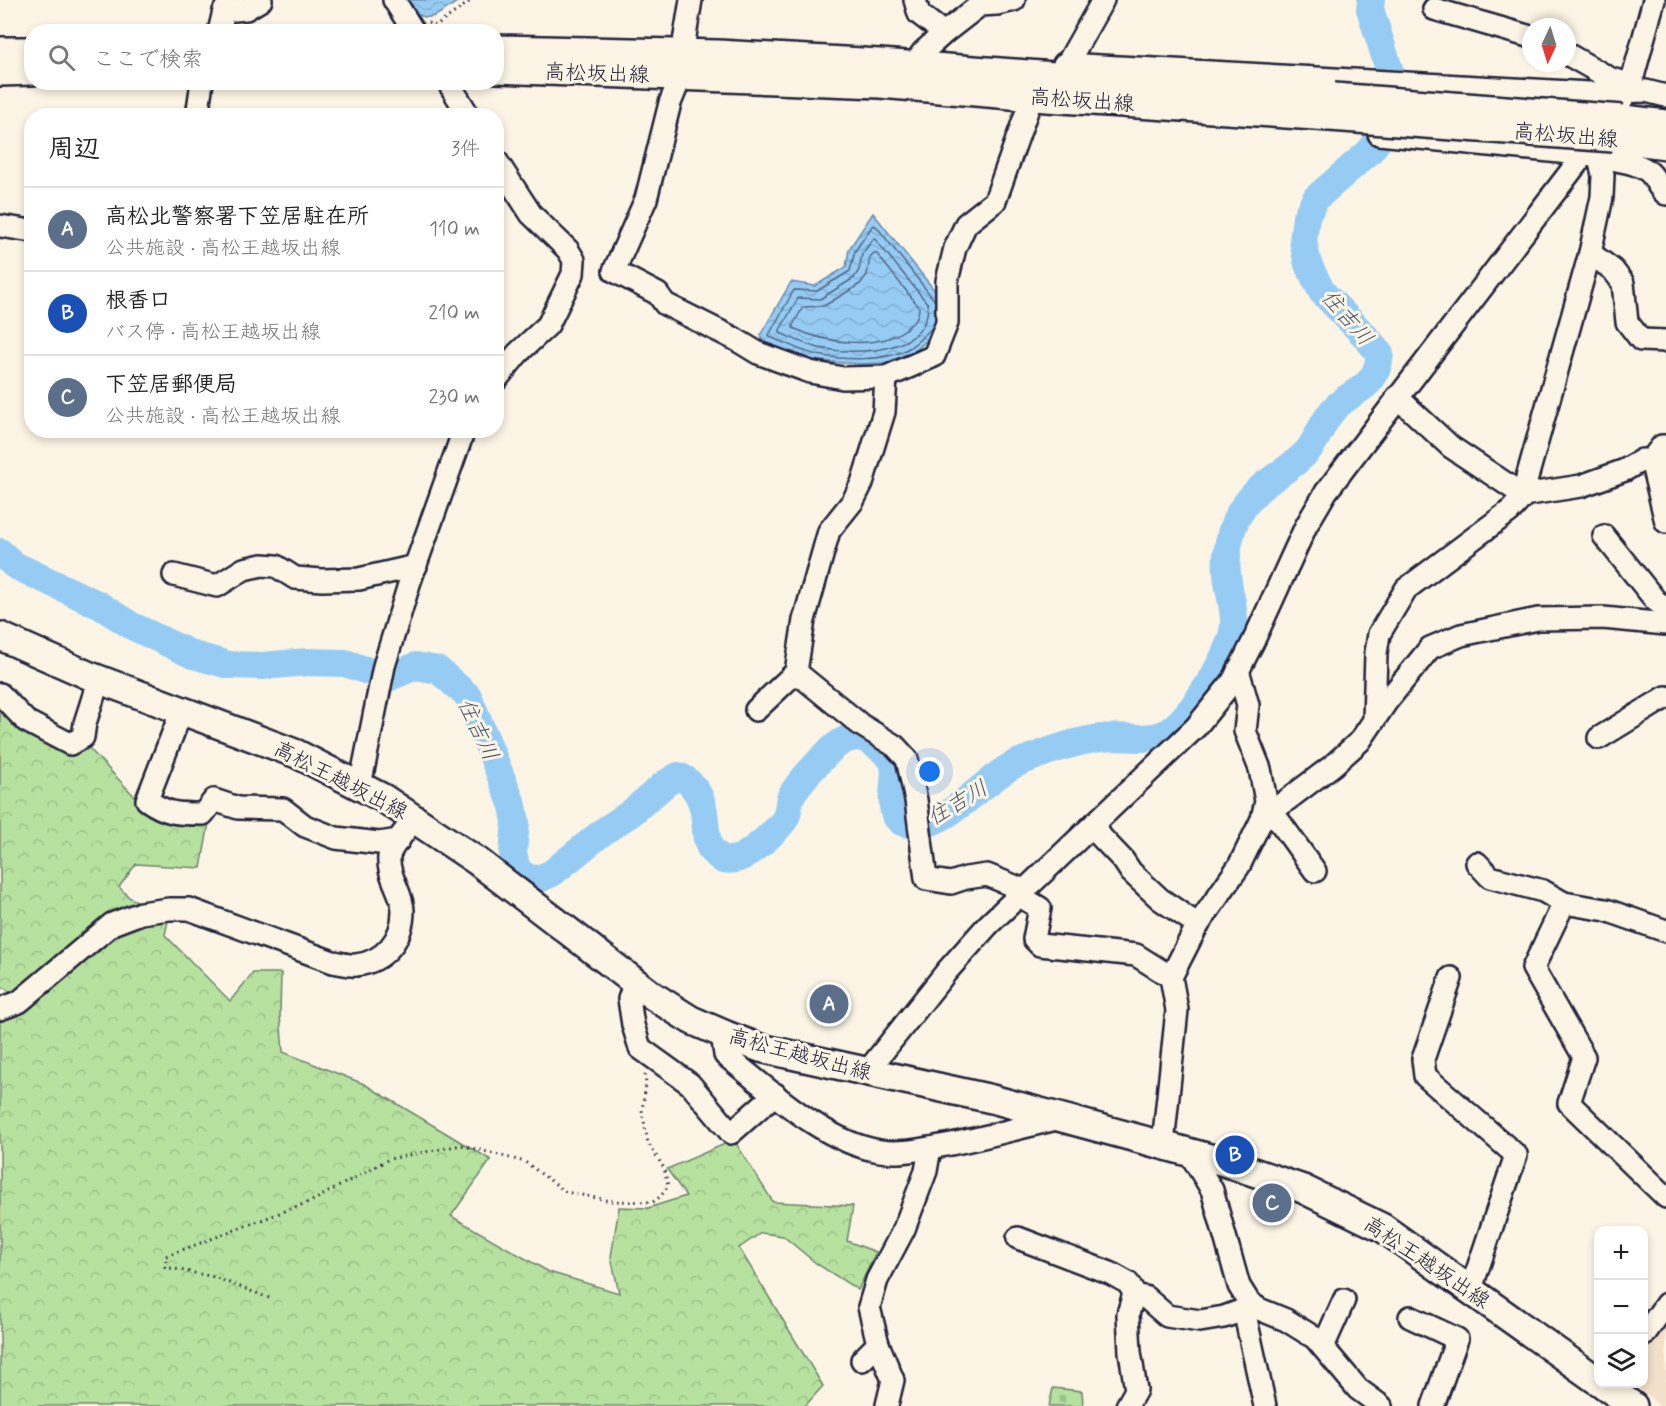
<!DOCTYPE html>
<html lang="ja">
<head>
<meta charset="utf-8">
<style>
	:root { --surface:#fff; --page:#f6f6f6; --text:#222; --muted:#767676; --line:#e0e0e0; --accent:#1f6fb2 }
	body { margin:0; font-family:Mynerve,"Klee One",sans-serif; background:var(--page); color:var(--text) }
	.controls { position:absolute; right:18px; bottom:18px; display:grid; overflow:hidden; border-radius:12px; box-shadow:0 3px 9px #0003 }
	.controls button { width:54px; height:54px; display:grid; place-items:center; padding:0; border:0; border-bottom:2px solid var(--line); background:var(--surface); color:var(--text); font:30px sans-serif }
	.compass { position:absolute; left:1522px; top:18px; width:54px; height:54px; border-radius:50%; background:var(--surface); box-shadow:0 3px 9px #0003; rotate:184deg }
	.you { position:absolute; left:930px; top:772px; width:21px; height:21px; margin:-15px; border:4px solid #fff; border-radius:50%; background:#1a73e8; box-shadow:0 0 0 9px #1a73e833 }
	.badge { display:grid; place-items:center; width:39px; height:39px; border-radius:50%; background:var(--accent); color:#fff; font-size:20px; font-weight:700 }
	.pin { position:absolute; translate:-50% -50%; border:3px solid #fff; box-shadow:0 2px 6px #0006 }
	.list { margin:0; padding:0; list-style:none }
	h2 { display:flex; justify-content:space-between; align-items:center; height:78px; margin:0; padding:0 24px; font-size:26px }
	h2 small { font-size:20px; font-weight:400; color:var(--muted) }
	.list li { display:grid; grid-template-columns:39px 1fr auto; gap:18px; align-items:center; box-sizing:border-box; height:84px; padding:0 24px; border-top:2px solid var(--line) }
	.list b { display:block; font-size:22px; white-space:nowrap }
	.list p { margin:0; font-size:20px; white-space:nowrap; color:var(--muted) }
	.list em { font-size:20px; font-style:normal; color:var(--muted) }
	.icon { flex:none; width:33px; height:33px; fill:none; stroke:currentColor; stroke-width:2; stroke-linecap:round; stroke-linejoin:round }
	.map { position:relative; flex:none; width:1666px; height:1406px; overflow:hidden }
	.search { position:absolute; background:var(--surface); box-shadow:0 3px 9px #0003; left:24px; top:24px; width:480px; height:66px; display:flex; align-items:center; gap:15px; box-sizing:border-box; padding:0 21px; border-radius:24px; color:var(--muted); font-size:22px }
	.panel { position:absolute; background:var(--surface); box-shadow:0 3px 9px #0003; left:24px; top:108px; width:480px; height:330px; border-radius:24px }
	.map>svg:first-child { display:block }
</style>
</head>
<body>
<div class="map">
<svg width="1666" height="1406" viewBox="0 0 1666 1406">
	<defs>
		<pattern id="forest-crowns" width="20" height="18" patternUnits="userSpaceOnUse" patternTransform="scale(1.5)"><rect width="20" height="18" fill="#b6e19e"/><path d="M2 6a3 3 0 1 1 6 0M12 15a3 3 0 1 1 6 0" fill="none" stroke="#9cc189"/></pattern>
		<pattern id="cemetery-stones" width="16" height="16" patternUnits="userSpaceOnUse" patternTransform="scale(1.5)"><rect width="16" height="16" fill="#b6e19e"/><path d="M2 7V4a2 2 0 0 1 4 0v3zM10 15v-3a2 2 0 0 1 4 0v3z" fill="#9cc189"/></pattern>
		<pattern id="water-waves" width="16" height="10" patternUnits="userSpaceOnUse" patternTransform="scale(1.5)"><rect width="16" height="10" fill="#96ccf4"/><path d="M0 5q4-4 8 0t8 0" fill="none" stroke="#81afd2"/></pattern>
	</defs>
	<rect width="100%" height="100%" fill="#fcf5e5"/>
	<filter id="ink" filterUnits="userSpaceOnUse"><feTurbulence type="fractalNoise" baseFrequency=".0167" numOctaves="2"/><feDisplacementMap in="SourceGraphic" scale="12" xChannelSelector="R" yChannelSelector="G"/><feConvolveMatrix kernelMatrix="1 2 1 2 8 2 1 2 1" color-interpolation-filters="sRGB"/></filter>
	<g filter="url(#ink)">
		<path fill="#f3e0cb" d="M1666,1314V1406H1657L1658,1404L1636,1386V1384H1644V1345Z"/>
		<path fill="url(#forest-crowns)" stroke="#6c826c" stroke-width="1.5" d="M0,700L86,745L139,801L172,819L209,823L201,868L136,864L119,887L130,898L169,916L165,935L230,1001L253,973H281L280,1015L283,1052L364,1084L491,1160L451,1216L549,1272L619,1293L611,1257L619,1207L648,1208L686,1196L667,1169L734,1140L773,1202L853,1206L847,1241L876,1252L858,1290L817,1264L783,1236L761,1233L739,1248L823,1386L805,1406H0V1017L25,1005L6,989L0,987Z"/>
		<path fill="url(#cemetery-stones)" stroke="#6c826c" stroke-width="1.5" d="M1053,1388L1082,1391L1083,1406H1049Z"/>
		<g fill="url(#water-waves)" stroke="#6888aa" stroke-width="1.5">
			<path d="M403,0H460C435,16 426,29 403,0Z"/>
			<path d="M873,213L943,301L939,329L914,352L885,363L861,364L816,361L762,341L761,334L791,282L815,286L846,267L849,249Z"/>
		</g>
		<g fill="none" stroke-linecap="round" stroke-linejoin="round">
			<g stroke="#506685" stroke-width="1.5">
				<path d="M874,238L928,304C929,355 855,355 819,348C806,345 792,338 780,333V330L798,298L820,299L854,278L859,270L862,254Z"/>
				<path d="M874,253L877,254L919,307C919,316 916,320 909,326C881,352 825,343 793,328V325L803,307L824,306L860,284L867,275L870,257Z"/>
				<path d="M933,327C925,334 917,343 909,348C886,362 844,360 818,355C802,352 786,343 770,337L769,335L794,290L817,291L850,271L855,251L873,225L876,226L935,301"/>
			</g>
			<path stroke="#96ccf4" stroke-width="28" d="M0,552L14,565L99,605L132,626L193,655L229,665L263,666L308,662L345,663L388,678L416,666L438,670L468,696L513,806L516,822L513,853L517,870L528,878L539,879L552,873L604,831L631,813L666,783L678,776C687,779 690,783 696,791C710,811 701,835 712,851C715,854 720,857 723,860C728,860 734,860 739,858C751,854 781,827 786,817C789,810 788,802 791,796C798,783 832,745 845,740C857,735 864,737 874,744C881,749 889,754 893,762C901,781 876,826 918,825C950,824 990,773 1020,762C1046,752 1074,741 1101,738C1122,735 1144,742 1164,734C1188,724 1233,651 1234,625C1235,608 1228,591 1227,573C1225,554 1230,529 1240,512C1245,505 1251,497 1257,491C1273,476 1296,466 1310,448C1319,436 1324,418 1335,408C1356,387 1376,390 1380,354L1366,337L1322,292L1308,264L1303,241L1306,217L1316,198L1369,152L1380,138L1391,75L1370,9L1371,0"/>
			<g stroke="#22223b" stroke-width="26">
				<g id="minor">
					<path d="M394,0L414,32"/>
					<path d="M915,0L919,14L944,33"/>
					<path d="M1434,9L1531,37"/>
					<path d="M219,32L224,11L246,9L261,0"/>
					<path d="M682,54L691,0"/>
					<path d="M1567,54L1611,79L1631,84"/>
					<path d="M1064,64L1589,93L1646,91L1666,96"/>
					<path d="M1067,64L1103,0"/>
					<path d="M907,74L923,52L944,33L980,5L997,4L1014,0"/>
					<path d="M677,75V86L670,103L646,199L614,271L658,294L665,304L735,339L758,353L810,372L843,378L886,377"/>
					<path d="M448,82L469,116"/>
					<path d="M197,116L202,82"/>
					<path d="M1379,134L1599,156C1614,161 1639,161 1651,174C1657,181 1657,187 1666,194"/>
					<path d="M496,160L531,214L568,250L574,260L573,274L548,325L518,353L496,380"/>
					<path d="M0,226L32,231"/>
					<path d="M1590,253L1613,270L1623,283L1627,322L1641,340L1666,341"/>
					<path d="M1397,397L1451,447L1523,495L1581,486L1625,470L1642,460H1651L1666,467"/>
					<path d="M1666,446H1662L1651,460L1666,522"/>
					<path d="M1604,536L1656,601L1666,608"/>
					<path d="M174,575L217,586L244,569L262,565L276,566L295,578L322,580L359,579L416,566"/>
					<path d="M796,672L804,620L829,531L853,501L862,483L884,412L886,377L934,356L947,323V281L955,248L966,224L995,201L1032,97"/>
					<path d="M0,694L26,721L70,744L83,737L85,723L99,679"/>
					<path d="M182,710L147,800C167,814 178,814 203,814L214,800L238,808L283,809L305,826L336,838L379,843L399,840"/>
					<path d="M756,710L796,672L861,725L895,746L907,759L916,800L926,879L951,883L966,878L987,875L1024,890"/>
					<path d="M1374,720L1376,653L1379,634L1406,589L1510,511L1521,499L1590,253L1602,197L1603,175L1599,156"/>
					<path d="M1599,738L1666,697"/>
					<path d="M360,786L384,666L410,581L464,430"/>
					<path d="M1272,811L1315,871"/>
					<path d="M1262,819L1332,766L1360,741L1387,701L1430,648L1461,635L1538,619L1603,618L1666,624"/>
					<path d="M1094,824L1101,837L1123,860L1131,872L1160,899L1198,925"/>
					<path d="M1477,863L1490,877L1543,891L1564,903L1533,968L1584,1057L1569,1103L1666,1197"/>
					<path d="M1018,895L1040,908L1034,939L1040,945L1136,955L1171,977"/>
					<path d="M1564,903L1606,910L1666,931"/>
					<path d="M1451,978L1423,1059L1425,1076L1516,1155L1471,1289"/>
					<path d="M635,981L629,999L633,1025L640,1048L690,1084L731,1133L775,1094"/>
					<path d="M0,1009L19,1002L112,924L141,913L169,909H189L333,962C341,963 349,966 356,965C384,962 403,939 403,911C403,893 387,876 389,857C390,847 408,828 414,819"/>
					<path d="M722,1034L725,1055C768,1089 825,1143 880,1151C898,1154 917,1150 935,1147C977,1140 1018,1128 1060,1118"/>
					<path d="M866,1073L947,971L988,925L1196,727L1233,681L1253,642L1306,526L1326,492L1584,154L1627,92L1631,84L1654,0"/>
					<path d="M1163,1144L1177,1010L1171,977L1196,928L1239,866L1262,819L1266,801L1260,769L1245,731L1248,705L1238,670"/>
					<path d="M1189,1152L1212,1190L1239,1286L1249,1302L1259,1309L1286,1320L1315,1338L1358,1389L1381,1406"/>
					<path d="M1018,1238L1110,1273L1128,1283L1137,1297"/>
					<path d="M1244,1310L1265,1406"/>
					<path d="M1410,1317L1457,1339L1433,1406"/>
					<path d="M1644,1335L1666,1304"/>
					<path d="M878,1344L893,1380L887,1405"/>
					<path d="M1323,1347L1344,1300"/>
					<path d="M862,1360L878,1344L869,1307L877,1280L904,1229L926,1171L930,1148"/>
					<path d="M1127,1406L1136,1390L1130,1352L1128,1314L1133,1297H1145L1167,1316L1200,1321L1224,1317L1254,1306"/>
				</g>
			</g>
			<g stroke="#22223b" stroke-width="32">
				<g id="major">
					<path d="M496,49L718,54L880,63L1334,97"/>
					<path d="M0,51H32"/>
					<path d="M496,69L880,84L1047,98L1330,117"/>
					<path d="M0,72L32,71"/>
					<path d="M1623,119L1666,124"/>
					<path d="M1613,138L1666,145"/>
					<path d="M0,636L90,676L297,754L383,798L477,861L653,996L691,1020L726,1035L760,1048L992,1099L1221,1161L1303,1189L1383,1228L1598,1381"/>
					<path d="M1603,1384L1633,1406"/>
				</g>
			</g>
			<g stroke="#22223b" stroke-width="3" stroke-dasharray="1.5 4.5" stroke-linecap="butt">
				<path d="M428,23L436,26L472,0"/>
				<path d="M269,1298L214,1277L165,1267L166,1256L314,1200L389,1159L461,1145L525,1162L566,1192L612,1201L653,1202L661,1196L668,1186L664,1168L648,1143L642,1110L646,1085L645,1073"/>
			</g>
			<use href="#minor" stroke="#fcf5e5" stroke-width="21"/>
			<use href="#major" stroke="#fcf5e5" stroke-width="27"/>
			<g stroke="#22223b" stroke-width="32" stroke-linecap="butt">
				<g id="major-bridge">
					<path d="M1334,97L1623,119"/>
					<path d="M1330,117L1613,138"/>
				</g>
			</g>
			<use href="#major-bridge" stroke="#fcf5e5" stroke-width="27"/>
		</g>
	</g>
	<g text-anchor="middle" stroke-width="6" stroke-linejoin="round" paint-order="stroke">
		<g font-size="21" fill="#22223b" stroke="#fcf5e5">
			<text transform="translate(597 73) rotate(2)" y="7">高松坂出線</text>
			<text transform="translate(1082 100) rotate(4)" y="7">高松坂出線</text>
			<text transform="translate(1566 135) rotate(5)" y="7">高松坂出線</text>
			<text transform="translate(341 780) rotate(27)" y="7">高松王越坂出線</text>
			<text transform="translate(800 1054) rotate(15)" y="7">高松王越坂出線</text>
			<text transform="translate(1427 1262) rotate(34)" y="7">高松王越坂出線</text>
		</g>
		<g font-size="22" font-style="italic" fill="#455572" stroke="#fcf5e5">
			<text transform="translate(1348 317) rotate(49)" y="8">住吉川</text>
			<text transform="translate(479 729) rotate(65)" y="8">住吉川</text>
			<text transform="translate(957 802) rotate(-31)" y="8">住吉川</text>
		</g>
	</g>
</svg>
<div class="controls">
<button>+</button>
<button>−</button>
<button><svg class="icon" aria-label="layers" viewBox="0 0 24 24"><path d="M12 4l9 5-9 5-9-5zM3 14l9 5 9-5"/></svg></button>
</div>
<svg class="compass" viewBox="-18 -18 36 36"><path d="M0-13l5 13h-10z" fill="#e53935"/><path d="M0 13l5-13h-10z" fill="#767676"/></svg>
<div class="you"></div>
<div class="pin badge" style="left:829px;top:1004px;background:#5c6f8a">A</div>
<div class="pin badge" style="left:1235px;top:1155px;background:#1a4fb4">B</div>
<div class="pin badge" style="left:1272px;top:1203px;background:#5c6f8a">C</div>
<div class="search"><svg class="icon" aria-label="search" viewBox="0 0 24 24"><circle cx="10" cy="10" r="6"/><path d="M15 15l6 6"/></svg>ここで検索</div>
<section class="panel">
<h2>周辺<small>3件</small></h2>
<ul class="list">
<li><span class="badge" style="background:#5c6f8a">A</span><div><b>高松北警察署下笠居駐在所</b><p>公共施設 · 高松王越坂出線</p></div><em>110 m</em></li>
<li><span class="badge" style="background:#1a4fb4">B</span><div><b>根香口</b><p>バス停 · 高松王越坂出線</p></div><em>210 m</em></li>
<li><span class="badge" style="background:#5c6f8a">C</span><div><b>下笠居郵便局</b><p>公共施設 · 高松王越坂出線</p></div><em>230 m</em></li>
</ul>
</section>
</div>
</body>
</html>
